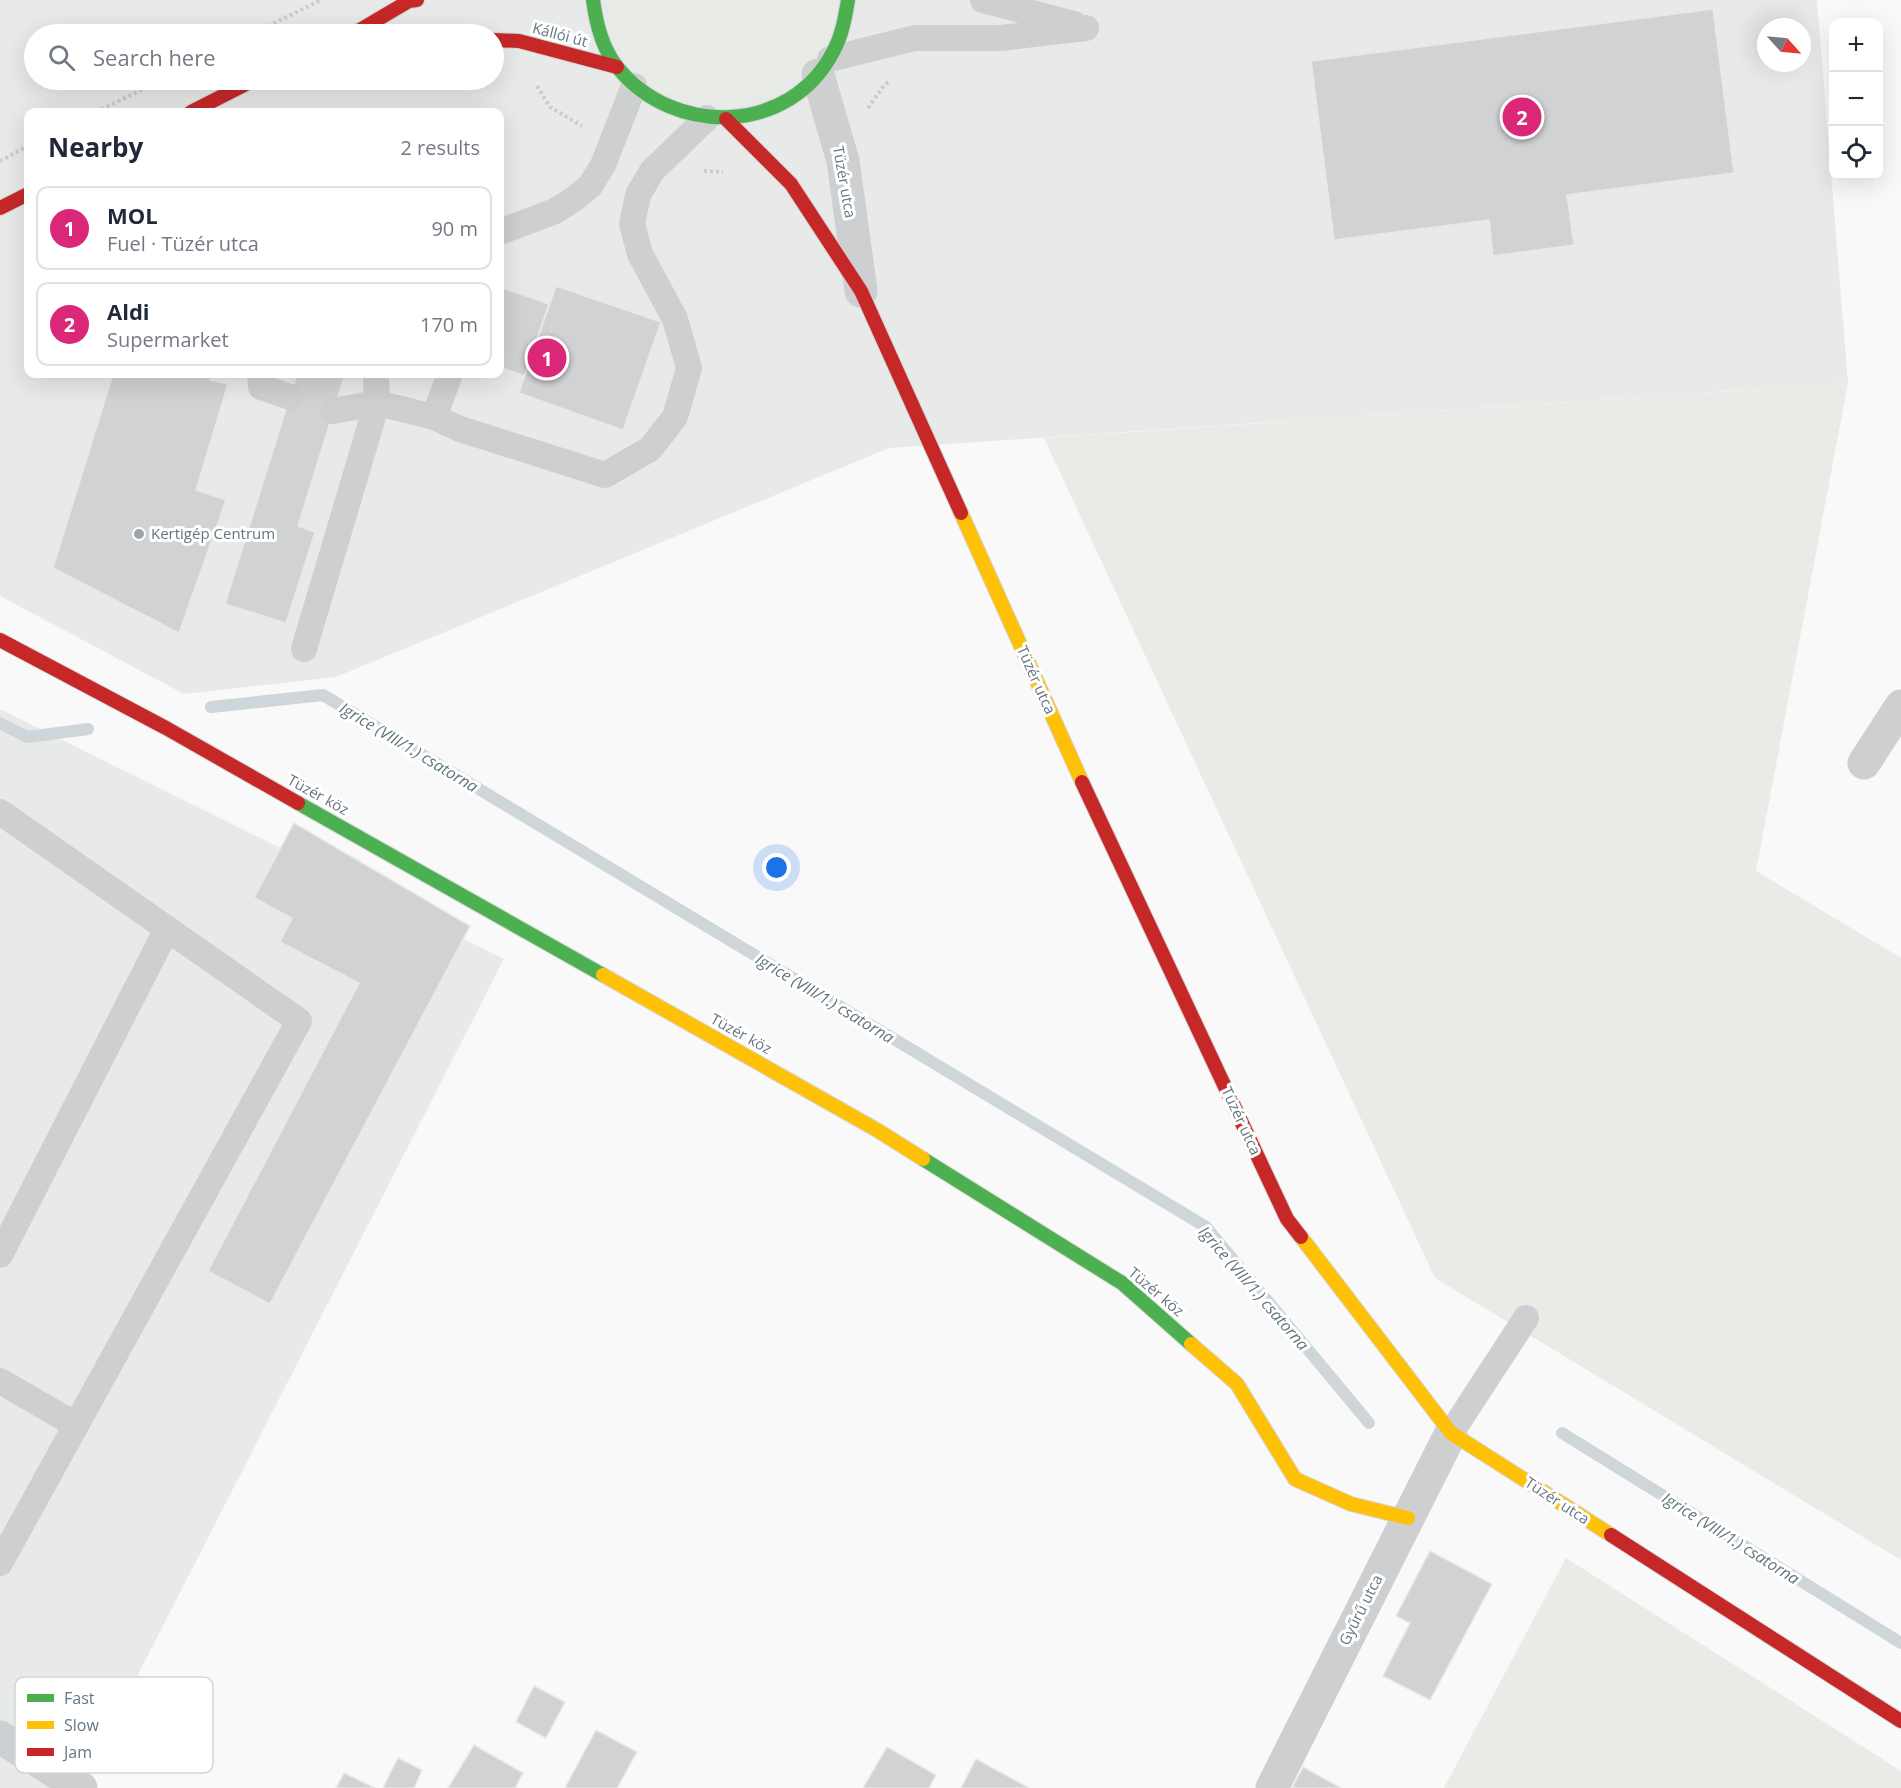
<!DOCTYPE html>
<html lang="en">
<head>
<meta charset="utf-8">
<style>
	:root { --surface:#fff; --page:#f6f6f7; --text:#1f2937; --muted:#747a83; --line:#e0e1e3; --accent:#db2777 }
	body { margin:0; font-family:"Open Sans",sans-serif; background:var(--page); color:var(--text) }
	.controls { position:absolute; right:18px; top:18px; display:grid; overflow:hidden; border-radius:12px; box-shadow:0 6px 24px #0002 }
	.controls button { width:54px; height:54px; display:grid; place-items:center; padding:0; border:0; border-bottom:2px solid var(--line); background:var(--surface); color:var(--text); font:30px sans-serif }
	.compass { position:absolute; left:1757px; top:18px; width:54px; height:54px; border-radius:50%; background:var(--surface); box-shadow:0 6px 24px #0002; rotate:117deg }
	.you { position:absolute; left:777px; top:868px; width:21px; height:21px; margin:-15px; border:4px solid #fff; border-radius:50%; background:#1a73e8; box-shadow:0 0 0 9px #1a73e833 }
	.badge { display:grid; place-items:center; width:39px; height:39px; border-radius:50%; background:var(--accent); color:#fff; font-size:20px; font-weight:700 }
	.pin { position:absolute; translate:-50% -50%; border:3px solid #fff; box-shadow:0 2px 6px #0006 }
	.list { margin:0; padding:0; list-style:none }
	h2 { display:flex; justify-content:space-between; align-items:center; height:78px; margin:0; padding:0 24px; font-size:26px }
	h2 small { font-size:20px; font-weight:400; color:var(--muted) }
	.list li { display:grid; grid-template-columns:39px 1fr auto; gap:18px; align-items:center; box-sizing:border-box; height:84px; margin:0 12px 12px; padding:0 12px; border:2px solid var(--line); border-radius:12px }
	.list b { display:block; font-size:22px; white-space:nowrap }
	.list p { margin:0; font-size:20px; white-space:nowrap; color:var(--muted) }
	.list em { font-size:20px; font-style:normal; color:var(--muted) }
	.icon { flex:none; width:33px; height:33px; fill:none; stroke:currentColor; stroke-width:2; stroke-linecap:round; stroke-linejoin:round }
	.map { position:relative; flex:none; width:1901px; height:1788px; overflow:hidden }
	.search { position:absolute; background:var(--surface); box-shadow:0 6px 24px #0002; left:24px; top:24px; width:480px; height:66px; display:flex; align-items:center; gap:15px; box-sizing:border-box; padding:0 21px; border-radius:33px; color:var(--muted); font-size:22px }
	.panel { position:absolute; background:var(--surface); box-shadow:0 6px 24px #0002; left:24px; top:108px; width:480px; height:270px; border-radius:12px }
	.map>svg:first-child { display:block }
</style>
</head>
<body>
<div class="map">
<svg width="1901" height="1788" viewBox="0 0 1901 1788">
	<rect width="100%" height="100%" fill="#f9f9f9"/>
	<g fill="#e8e9e9" fill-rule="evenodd">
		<path d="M0,0H1817L1848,383L889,448L336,677L184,694L0,596ZM1766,27H1802V63H1766ZM34,34H494V80H34ZM28,112H500V374H28Z"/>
		<path d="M0,709L504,959L80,1788H0Z"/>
	</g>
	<g fill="#e8ebe6">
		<path d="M606,0H837L831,33L802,76L733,109L658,91L622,54Z"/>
		<path d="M1848,383L1756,871L1901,958V1560L1435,1278L1044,438Z"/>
		<path d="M1566,1558L1901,1771V1788H1444Z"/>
	</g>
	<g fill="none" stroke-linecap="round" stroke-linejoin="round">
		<g stroke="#ced6d9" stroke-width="12">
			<path d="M211,707L323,695L1206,1227L1369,1423"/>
			<path d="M0,723L27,737L88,729"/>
			<path d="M1562,1433L1901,1643"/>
		</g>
	</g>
	<g fill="#d0d2d3" stroke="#e8e8e8" stroke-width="1.5">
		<path d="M1713,9L1734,173L1567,195L1574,245L1493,256L1489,220L1334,240L1311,61Z"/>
		<path d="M556,286L661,322L623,430L519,393Z"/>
		<path d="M500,287L549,304L524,376L500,367Z"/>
		<path d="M113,374H212L210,380L228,384L196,490L226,500L179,633L53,568Z"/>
		<path d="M297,374H345L298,526L315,532L286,623L225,604Z"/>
		<path d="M294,823L470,926L270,1304L208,1271L359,983L280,942L292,918L254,898Z"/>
		<path d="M1430,1551L1492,1584L1430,1700L1383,1676L1410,1623L1396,1616Z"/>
		<path d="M534,1686L565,1702L546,1738L516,1722Z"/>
		<path d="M596,1730L637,1752L617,1788H565Z"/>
		<path d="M474,1745L523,1773L515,1788H448Z"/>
		<path d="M887,1747L936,1775L929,1788H863Z"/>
		<path d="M398,1758L422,1770L414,1788H383Z"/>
		<path d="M976,1759L1029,1788H961Z"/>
		<path d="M1303,1767L1341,1788H1292Z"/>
		<path d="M344,1773L375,1788H336Z"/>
	</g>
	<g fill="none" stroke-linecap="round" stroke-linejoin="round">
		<g stroke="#d5d6d7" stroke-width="16">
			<g id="fast">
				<path d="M593,0C596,23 602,49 618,68C674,137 790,135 833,52C842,36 845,18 848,0"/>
				<path d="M298,803L603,975"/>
				<path d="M923,1159L1122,1283L1191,1344"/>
			</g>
		</g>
		<g stroke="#d5d6d7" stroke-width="16">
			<g id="slow">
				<path d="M961,513L1082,782"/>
				<path d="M603,975L877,1130L923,1159"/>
				<path d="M1301,1237L1451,1433L1611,1535"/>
				<path d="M1191,1344L1237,1384L1295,1479L1351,1504L1408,1518"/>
			</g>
		</g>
		<g stroke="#d5d6d7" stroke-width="16">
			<g id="jam">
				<path d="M353,34L409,1L417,0"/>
				<path d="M494,40L519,41L617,67"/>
				<path d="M191,112L254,80"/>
				<path d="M726,119L791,184L861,291L961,513"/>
				<path d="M0,208L28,194"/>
				<path d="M0,640L166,728L298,803"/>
				<path d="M1082,782L1287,1219L1301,1237"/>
				<path d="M1611,1535L1901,1721"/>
			</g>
		</g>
		<g stroke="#cbcccd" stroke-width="4" stroke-dasharray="3 3" stroke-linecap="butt">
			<path d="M252,34L321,0"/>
			<path d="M537,86L550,107L582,126"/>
			<path d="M868,108L882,88L889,81"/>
			<path d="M96,112L162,80"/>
			<path d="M0,161L28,146"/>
			<path d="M704,171L723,172"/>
		</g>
		<g stroke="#cecfd0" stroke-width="26">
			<path d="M983,0L1074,24"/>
			<path d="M830,59L915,38H1001L1086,28"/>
			<path d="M500,232L555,211L574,199L590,186L603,165L634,86"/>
			<path d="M260,374L261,387L290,397"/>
			<path d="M450,374L434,417L460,429L605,475L650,449L675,417L689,368L675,319L640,254L632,224L638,195L652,171L707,118"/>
			<path d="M333,411L377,403L434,417"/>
			<path d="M304,649L377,403L376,374"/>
			<path d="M0,812L299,1021L0,1563"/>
			<path d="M0,1255L167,929"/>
			<path d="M0,1381L76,1425"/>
			<path d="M1451,1433L1526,1318"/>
		</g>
		<g stroke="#cecfd0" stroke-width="33">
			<path d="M818,75L843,161L861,291"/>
			<path d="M1864,763L1901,706"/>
			<path d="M0,1737L81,1788"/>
			<path d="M1272,1788L1451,1433"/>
		</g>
		<use href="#fast" stroke="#4caf50" stroke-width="14"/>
		<use href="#slow" stroke="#ffc107" stroke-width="14"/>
		<use href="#jam" stroke="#c62828" stroke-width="14"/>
	</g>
	<circle fill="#99a4ac" stroke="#fff" stroke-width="2" cx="139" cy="534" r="6"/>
	<g text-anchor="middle" stroke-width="6" stroke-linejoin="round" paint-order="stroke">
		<g font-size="15" fill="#657683" stroke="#fff">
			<text transform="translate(560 35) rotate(15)" y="5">Kállói út</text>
			<text transform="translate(844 182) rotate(80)" y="5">Tüzér utca</text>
			<text transform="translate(1036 680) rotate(66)" y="5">Tüzér utca</text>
			<text transform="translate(318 795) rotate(29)" y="5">Tüzér köz</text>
			<text transform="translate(741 1034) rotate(29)" y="5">Tüzér köz</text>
			<text transform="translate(1241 1121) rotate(65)" y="5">Tüzér utca</text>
			<text transform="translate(1156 1292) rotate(40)" y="5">Tüzér köz</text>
			<text transform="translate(1557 1501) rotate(33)" y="5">Tüzér utca</text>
			<text transform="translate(1361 1610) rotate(-63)" y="5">Gyűrű utca</text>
		</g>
		<g font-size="15" fill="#657683" stroke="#fff" text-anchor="start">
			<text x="151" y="539">Kertigép Centrum</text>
		</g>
		<g font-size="16" font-style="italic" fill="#60757c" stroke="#fff">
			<text transform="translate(409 747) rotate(31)" y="6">Igrice (VIII/1.) csatorna</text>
			<text transform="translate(825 998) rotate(31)" y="6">Igrice (VIII/1.) csatorna</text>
			<text transform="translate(1254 1288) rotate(49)" y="6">Igrice (VIII/1.) csatorna</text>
			<text transform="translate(1731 1538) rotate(32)" y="6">Igrice (VIII/1.) csatorna</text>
		</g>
	</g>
	<rect x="15" y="1677" width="198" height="96" rx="9" fill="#fff" stroke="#d1d6da" stroke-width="1.5"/>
	<rect x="27" y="1694" width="27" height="8" fill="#4caf50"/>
	<rect x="27" y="1721" width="27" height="8" fill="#ffc107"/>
	<rect x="27" y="1748" width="27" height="8" fill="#c62828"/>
	<g font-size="16" fill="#657683">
		<text x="64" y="1704">Fast</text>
		<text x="64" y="1731">Slow</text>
		<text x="64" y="1758">Jam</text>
	</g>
</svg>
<div class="controls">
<button>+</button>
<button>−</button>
<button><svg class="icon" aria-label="locate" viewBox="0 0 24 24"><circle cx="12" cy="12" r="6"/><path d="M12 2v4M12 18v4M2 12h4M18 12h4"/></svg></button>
</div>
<svg class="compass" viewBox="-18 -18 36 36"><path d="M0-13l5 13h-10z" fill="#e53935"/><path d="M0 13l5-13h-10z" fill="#747a83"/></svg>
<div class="you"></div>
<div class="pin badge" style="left:547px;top:358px">1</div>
<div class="pin badge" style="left:1522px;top:117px">2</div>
<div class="search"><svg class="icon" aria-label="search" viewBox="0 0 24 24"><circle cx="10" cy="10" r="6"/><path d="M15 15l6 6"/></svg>Search here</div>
<section class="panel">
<h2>Nearby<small>2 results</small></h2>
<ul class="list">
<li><span class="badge">1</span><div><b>MOL</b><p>Fuel · Tüzér utca</p></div><em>90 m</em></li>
<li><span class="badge">2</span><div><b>Aldi</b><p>Supermarket</p></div><em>170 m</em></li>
</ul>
</section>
</div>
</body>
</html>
